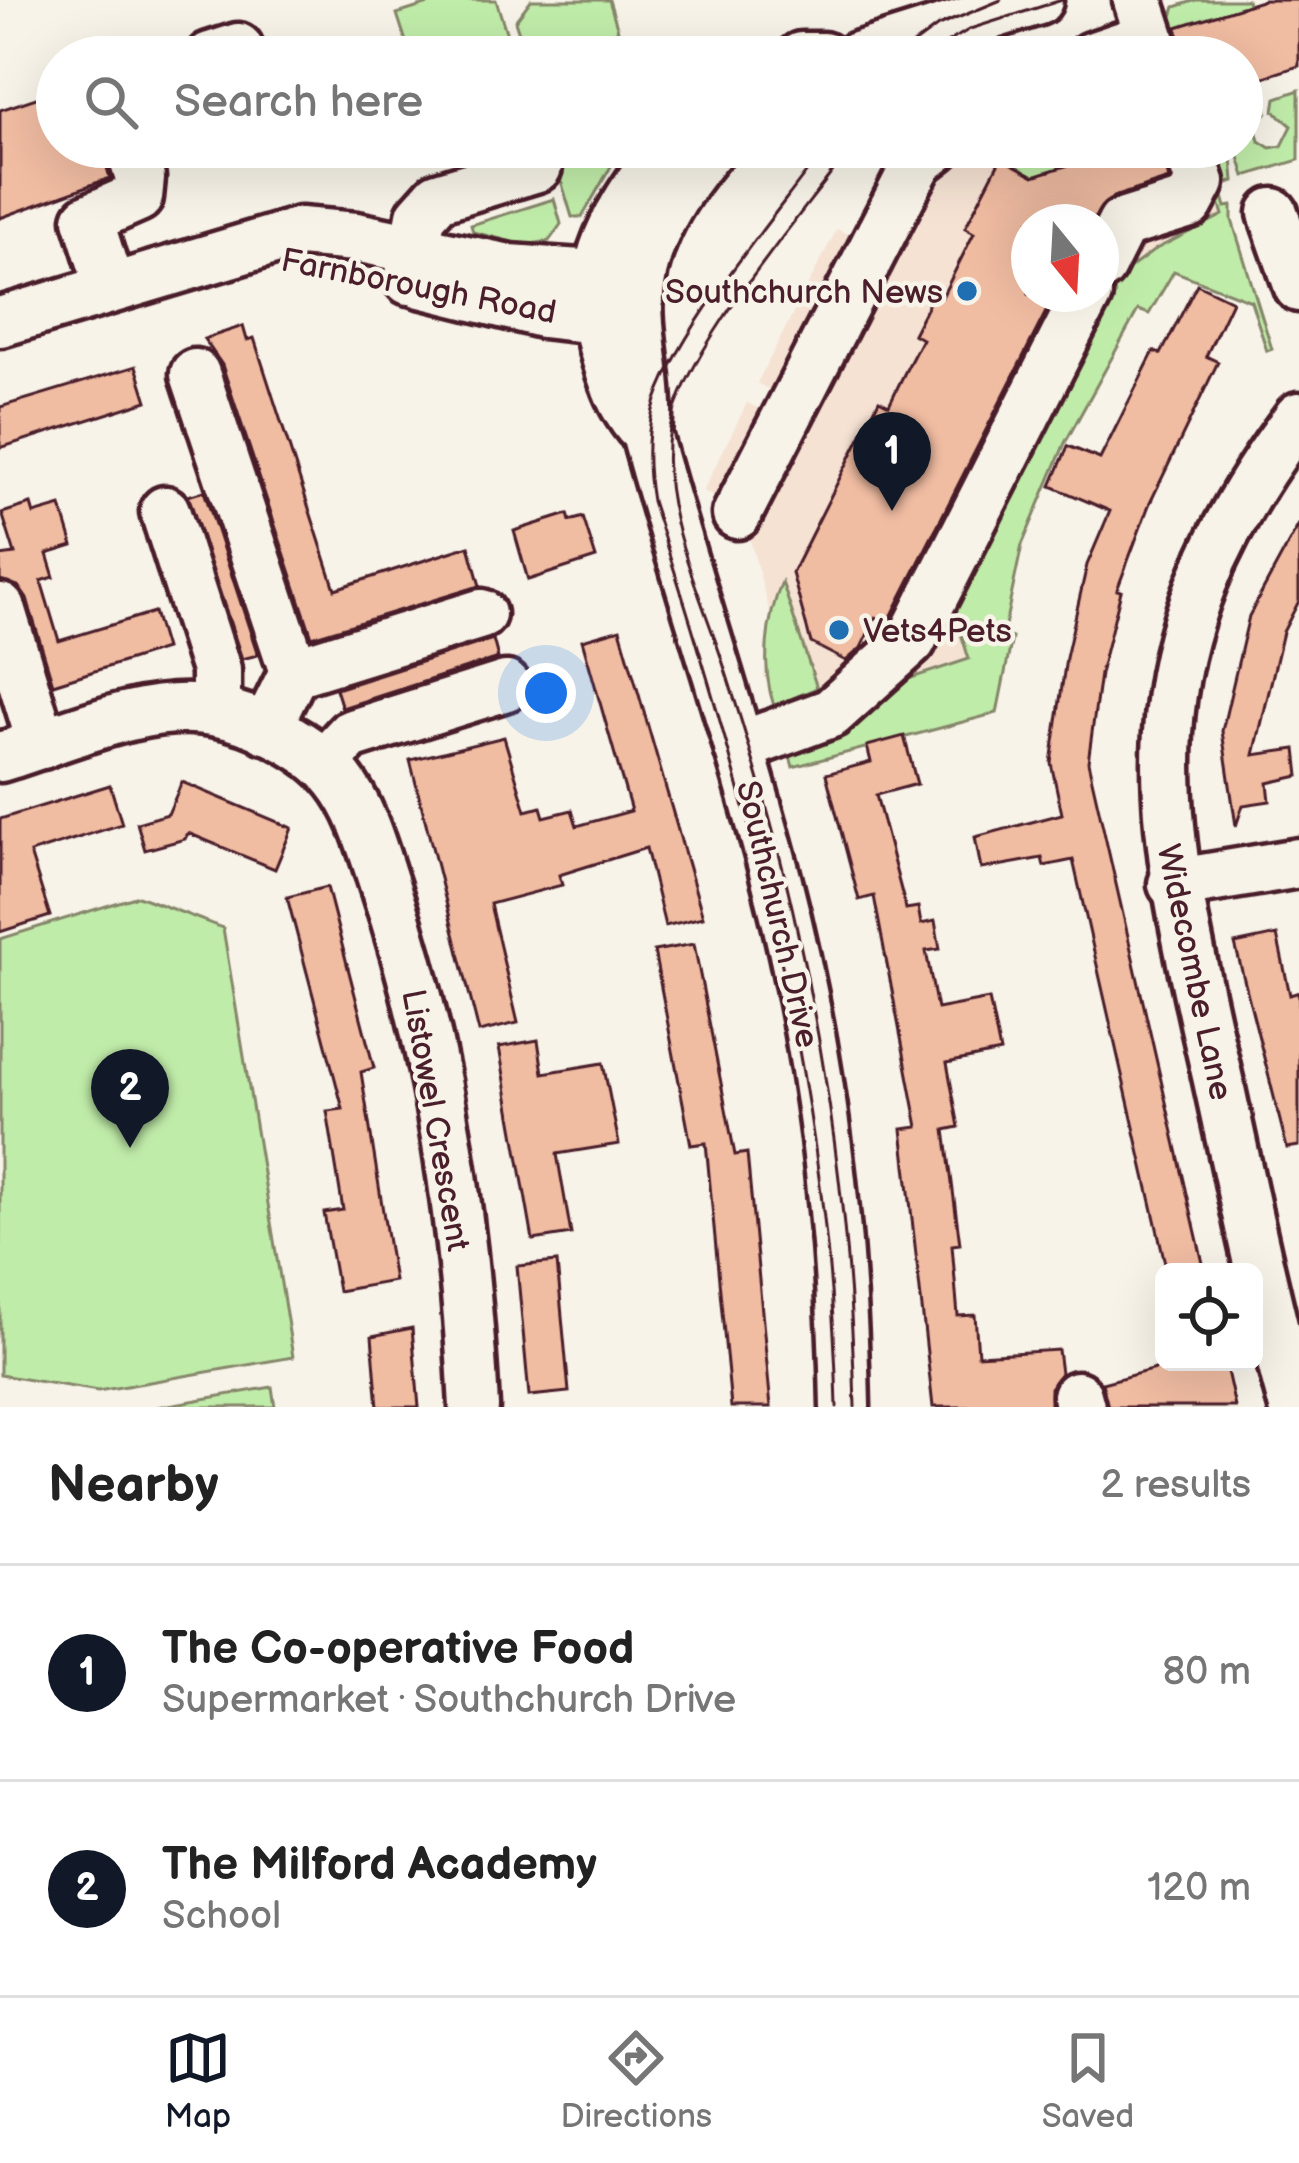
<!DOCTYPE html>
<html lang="en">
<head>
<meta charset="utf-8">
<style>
	:root { --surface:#fff; --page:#f2f2f2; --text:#222; --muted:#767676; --line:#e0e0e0; --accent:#111827 }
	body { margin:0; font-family:"Balsamiq Sans",sans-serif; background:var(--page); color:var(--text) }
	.controls { position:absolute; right:36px; bottom:36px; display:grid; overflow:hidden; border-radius:18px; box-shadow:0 12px 48px #0002 }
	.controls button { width:108px; height:108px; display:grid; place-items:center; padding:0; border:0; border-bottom:3px solid var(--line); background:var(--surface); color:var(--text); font:60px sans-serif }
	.compass { position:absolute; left:1011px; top:204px; width:108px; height:108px; border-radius:50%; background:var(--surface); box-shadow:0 12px 48px #0002; rotate:162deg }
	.you { position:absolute; left:546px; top:693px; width:42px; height:42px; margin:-30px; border:9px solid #fff; border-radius:50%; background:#1a73e8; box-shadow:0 0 0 18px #1a73e833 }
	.badge { display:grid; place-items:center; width:78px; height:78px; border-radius:50%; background:var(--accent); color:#fff; font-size:39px; font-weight:700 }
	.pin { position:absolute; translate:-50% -99px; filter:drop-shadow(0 3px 6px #0008) }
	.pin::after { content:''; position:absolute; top:63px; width:42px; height:36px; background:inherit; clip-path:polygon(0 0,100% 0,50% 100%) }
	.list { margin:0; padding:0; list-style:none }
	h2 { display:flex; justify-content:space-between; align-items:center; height:156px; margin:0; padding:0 48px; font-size:51px }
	h2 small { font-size:39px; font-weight:400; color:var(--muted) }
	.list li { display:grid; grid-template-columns:78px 1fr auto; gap:36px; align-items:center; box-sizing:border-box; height:216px; padding:0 48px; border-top:3px solid var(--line) }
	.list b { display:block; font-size:45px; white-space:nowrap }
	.list p { margin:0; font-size:39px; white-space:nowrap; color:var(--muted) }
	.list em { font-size:39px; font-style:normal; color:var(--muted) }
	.icon { flex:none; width:66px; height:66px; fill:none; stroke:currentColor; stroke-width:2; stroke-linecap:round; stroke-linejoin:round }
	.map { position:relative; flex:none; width:1299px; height:1407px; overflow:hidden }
	.search { position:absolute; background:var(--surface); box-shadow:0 12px 48px #0002; left:36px; right:36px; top:36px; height:132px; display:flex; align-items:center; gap:30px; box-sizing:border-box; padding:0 42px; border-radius:66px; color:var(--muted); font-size:45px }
	.sheet { height:588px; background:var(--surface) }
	nav { display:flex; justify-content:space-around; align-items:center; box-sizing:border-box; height:168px; border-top:3px solid var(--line); background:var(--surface); font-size:33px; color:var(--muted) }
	nav a { display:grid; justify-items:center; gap:6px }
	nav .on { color:var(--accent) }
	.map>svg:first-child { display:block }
</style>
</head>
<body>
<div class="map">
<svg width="1299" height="1407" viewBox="0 0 1299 1407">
	<rect width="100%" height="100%" fill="#f7f3e8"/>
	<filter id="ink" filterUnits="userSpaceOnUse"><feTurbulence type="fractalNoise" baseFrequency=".00833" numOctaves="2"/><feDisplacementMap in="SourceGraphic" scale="24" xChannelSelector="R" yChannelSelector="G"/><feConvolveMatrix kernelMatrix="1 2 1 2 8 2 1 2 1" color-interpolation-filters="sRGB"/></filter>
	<g filter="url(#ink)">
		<path fill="#f5e2d3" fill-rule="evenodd" d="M914,147H1201L1223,215L1156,249L1114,280L969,659L887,687L788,749L764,675L773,624L747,529L724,502L703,491L747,403L770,414L779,395L757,383L837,229L850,235L878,180L889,184ZM1029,222H1101V294H1029Z"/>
		<g fill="#c0eca9" stroke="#85866a" stroke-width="3">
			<path d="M441,0H496L514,57H411L397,14Z"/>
			<path d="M531,0H609L618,30L613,33L626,57H527L515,21Z"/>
			<path d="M1196,0H1247L1248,5L1173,28L1181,57H1173L1166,34L1175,7Z"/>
			<path d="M1299,90V160L1245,176L1238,154L1253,106L1264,100L1267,112L1255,125L1259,141L1270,148L1282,146L1292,126L1274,111L1276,98Z"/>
			<path d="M551,147H622L582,217H572Z"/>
			<path d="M1029,147H1084L1088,159L1034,176L1007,161Z"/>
			<path d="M1202,147H1231L1234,181L1220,186L1226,207L1232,206V220L1272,349L1267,351L1251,301L1174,271L1149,314L1138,310L1065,443L1022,545L1003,635L1012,638L997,713L793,767L788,749L887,686L969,659L948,592L970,572L1114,280L1156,249L1223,215Z"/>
			<path d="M554,199L561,224L549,241L525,245L473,232L471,225Z"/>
			<path d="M782,582L817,688L774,706C761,667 766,620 782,582Z"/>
			<path d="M138,896L223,928L293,1357L98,1391L0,1375V939Z"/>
			<path d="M272,1387L275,1407H157Z"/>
		</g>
		<g fill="#f0bca2" stroke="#4a1f2b" stroke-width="3">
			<path d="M1264,0H1299V66L1242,84V57H1181L1177,27Z"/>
			<path d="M57,91V147H101L110,178L0,218V110Z"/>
			<path d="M1084,147H1160L1169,179L1113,197L1091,222H1029V294H1055L888,623L876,617L861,648L846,661L811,643L792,573L879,400L889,405L906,370L922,339L913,334L934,293L942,297L974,233L965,228L1001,158L1034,176L1088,159Z"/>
			<path d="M1197,284L1232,301L1206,356L1218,362L1149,505L1117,590L1121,591L1100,674L1088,762L1205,1272H1167L1073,860L1044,866L1042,858L981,869L975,837L1062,814L1051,763L1066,658L1087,565L1110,511L1051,486L1068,446L1100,459L1154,351L1161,354Z"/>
			<path d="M243,326L247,340L254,338L335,589L469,546L480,586L312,637L222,365L204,339Z"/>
			<path d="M136,366L147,401L0,448V407Z"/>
			<path d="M204,491L258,655L242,659L188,496Z"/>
			<path d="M31,504L34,514L61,506L73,546L47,554L54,577L41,581L59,641L154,612L165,649L53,684L27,599L18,586L0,580V556L15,554L2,513Z"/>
			<path d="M568,514L570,521L583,517L596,558L528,580L514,531Z"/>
			<path d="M1299,524V601L1283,632L1254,755L1296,749L1299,776L1268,783L1270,801L1243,805L1236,826L1222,731L1249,616Z"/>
			<path d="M620,629L703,917L665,926L646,848L559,875L562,885L490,904L518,1023L479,1032L410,760L504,737L526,811L541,807L544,817L572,810L577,826L631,811L582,640Z"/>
			<path d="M493,639L498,658L342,708L336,689Z"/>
			<path d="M904,736L917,784L876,795L906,909L918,907L921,924L935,921L940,949L926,951L937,1009L989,999L1000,1052L947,1063L959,1127L945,1130L960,1244L952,1245L958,1316L975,1315L978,1355L1058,1350L1061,1373L1050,1388V1407H933L902,1129L918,1127L874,896L859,900L826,774L871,762L867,746Z"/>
			<path d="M182,782L292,828L275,869L188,833L185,839L145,850L137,823L168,814Z"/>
			<path d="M110,785L122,824L30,853L50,916L0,932V819Z"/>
			<path d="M327,887L374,1068L361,1072L394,1281L338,1291L324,1213L343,1210L327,1111L343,1109L287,897Z"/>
			<path d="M1277,935L1290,995L1299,992V1146L1287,1148L1235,944Z"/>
			<path d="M694,944L735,1155L747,1153L771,1407H731L706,1143L691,1145L654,951Z"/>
			<path d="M538,1040L543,1073L603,1063L619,1144L557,1154L571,1234L533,1240L499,1047Z"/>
			<path d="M557,1262L569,1392L529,1396L517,1266Z"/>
			<path d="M412,1328L419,1407H378L372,1336Z"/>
			<path d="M1157,1362H1225L1235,1407H1108L1102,1383L1159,1368Z"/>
		</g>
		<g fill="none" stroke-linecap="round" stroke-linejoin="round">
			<g stroke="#4a1f2b" stroke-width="57">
				<g id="minor">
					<path d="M210,57L238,48"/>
					<path d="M801,57H823"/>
					<path d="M857,57L1038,0"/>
					<path d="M1091,57L1150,37L1138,0"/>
					<path d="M711,147C668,197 633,255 639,323C642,362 650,396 646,434C687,584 738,731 777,882C821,1052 842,1232 845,1407"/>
					<path d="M1273,213L1299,287"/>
					<path d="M1101,266L1122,224L1189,203L1200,182L1188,147"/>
					<path d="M409,280L421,216L438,197L537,167"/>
					<path d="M421,283L542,313L595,319L637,303"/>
					<path d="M110,288L88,219L138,197L140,178L130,147"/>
					<path d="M0,322L300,232L356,237L509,269L638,278"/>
					<path d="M195,374L294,672L266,729"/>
					<path d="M639,426C622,405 615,385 607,360C577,267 613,221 665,147"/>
					<path d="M165,511L216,670V711"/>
					<path d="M737,514L907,183L919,161L937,147"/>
					<path d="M0,608L42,744"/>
					<path d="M294,672L481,614"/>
					<path d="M739,747L831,713L911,641L1087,294"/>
					<path d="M0,757C64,738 145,699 212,711C255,718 311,745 338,779C363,810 373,851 385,887C441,1054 465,1231 474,1407"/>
					<path d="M324,763L350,735L506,686"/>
					<path d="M1173,884L1299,863"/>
					<path d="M1077,1396L1080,1407"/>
					<path d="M1294,1407C1264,1299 1242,1189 1218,1080C1156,809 1119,656 1299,417"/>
				</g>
			</g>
			<use href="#minor" stroke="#f7f3e8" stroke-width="48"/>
			<g stroke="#4a1f2b" stroke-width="3">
				<path d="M896,57L938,26L1001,0"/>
				<path d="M923,57L970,29L1062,0"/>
				<path d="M825,147C777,214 673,335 653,410C645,440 647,471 652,501C749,797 830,1094 837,1407"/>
				<path d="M851,147C801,216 684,351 670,428C656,506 701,593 724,666C750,747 774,828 793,911C830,1074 851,1240 855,1407"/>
			</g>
		</g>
	</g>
	<g fill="#1f6fb2" stroke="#f7f3e8" stroke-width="4.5">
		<circle cx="967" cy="291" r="12"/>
		<circle cx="839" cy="630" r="12"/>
	</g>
	<g text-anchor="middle" stroke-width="9" stroke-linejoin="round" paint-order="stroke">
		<g font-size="33" fill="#4a1f2b" stroke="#f7f3e8">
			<text transform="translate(419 285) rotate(11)" y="12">Farnborough Road</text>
			<text transform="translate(779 914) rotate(77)" y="12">Southchurch Drive</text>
			<text transform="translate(1196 972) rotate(78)" y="12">Widecombe Lane</text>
			<text transform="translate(437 1120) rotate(80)" y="12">Listowel Crescent</text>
		</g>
		<g font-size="33" fill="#4a1f2b" stroke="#f7f3e8" text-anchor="end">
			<text x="943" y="303">Southchurch News</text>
			<text x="863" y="642" text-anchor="start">Vets4Pets</text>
		</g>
	</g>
</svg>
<div class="controls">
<button><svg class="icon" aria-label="locate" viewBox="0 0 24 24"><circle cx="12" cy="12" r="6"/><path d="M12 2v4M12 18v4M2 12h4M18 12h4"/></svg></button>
</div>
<svg class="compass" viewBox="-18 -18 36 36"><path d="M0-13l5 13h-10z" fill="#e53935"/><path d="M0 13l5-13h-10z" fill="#767676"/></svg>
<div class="you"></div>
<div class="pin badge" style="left:892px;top:511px">1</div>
<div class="pin badge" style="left:130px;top:1148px">2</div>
<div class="search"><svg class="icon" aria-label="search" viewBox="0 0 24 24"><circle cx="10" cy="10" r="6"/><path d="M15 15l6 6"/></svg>Search here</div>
</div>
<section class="sheet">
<h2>Nearby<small>2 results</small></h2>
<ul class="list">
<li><span class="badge">1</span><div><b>The Co-operative Food</b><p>Supermarket · Southchurch Drive</p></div><em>80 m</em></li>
<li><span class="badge">2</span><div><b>The Milford Academy</b><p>School</p></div><em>120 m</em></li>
</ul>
</section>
<nav>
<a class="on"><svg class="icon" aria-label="map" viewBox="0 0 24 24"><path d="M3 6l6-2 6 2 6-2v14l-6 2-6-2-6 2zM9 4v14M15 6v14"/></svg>Map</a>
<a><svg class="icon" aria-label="directions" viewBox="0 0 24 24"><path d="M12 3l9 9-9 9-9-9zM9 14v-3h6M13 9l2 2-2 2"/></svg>Directions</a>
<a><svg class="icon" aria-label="saved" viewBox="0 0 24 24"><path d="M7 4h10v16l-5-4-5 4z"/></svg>Saved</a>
</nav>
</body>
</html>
